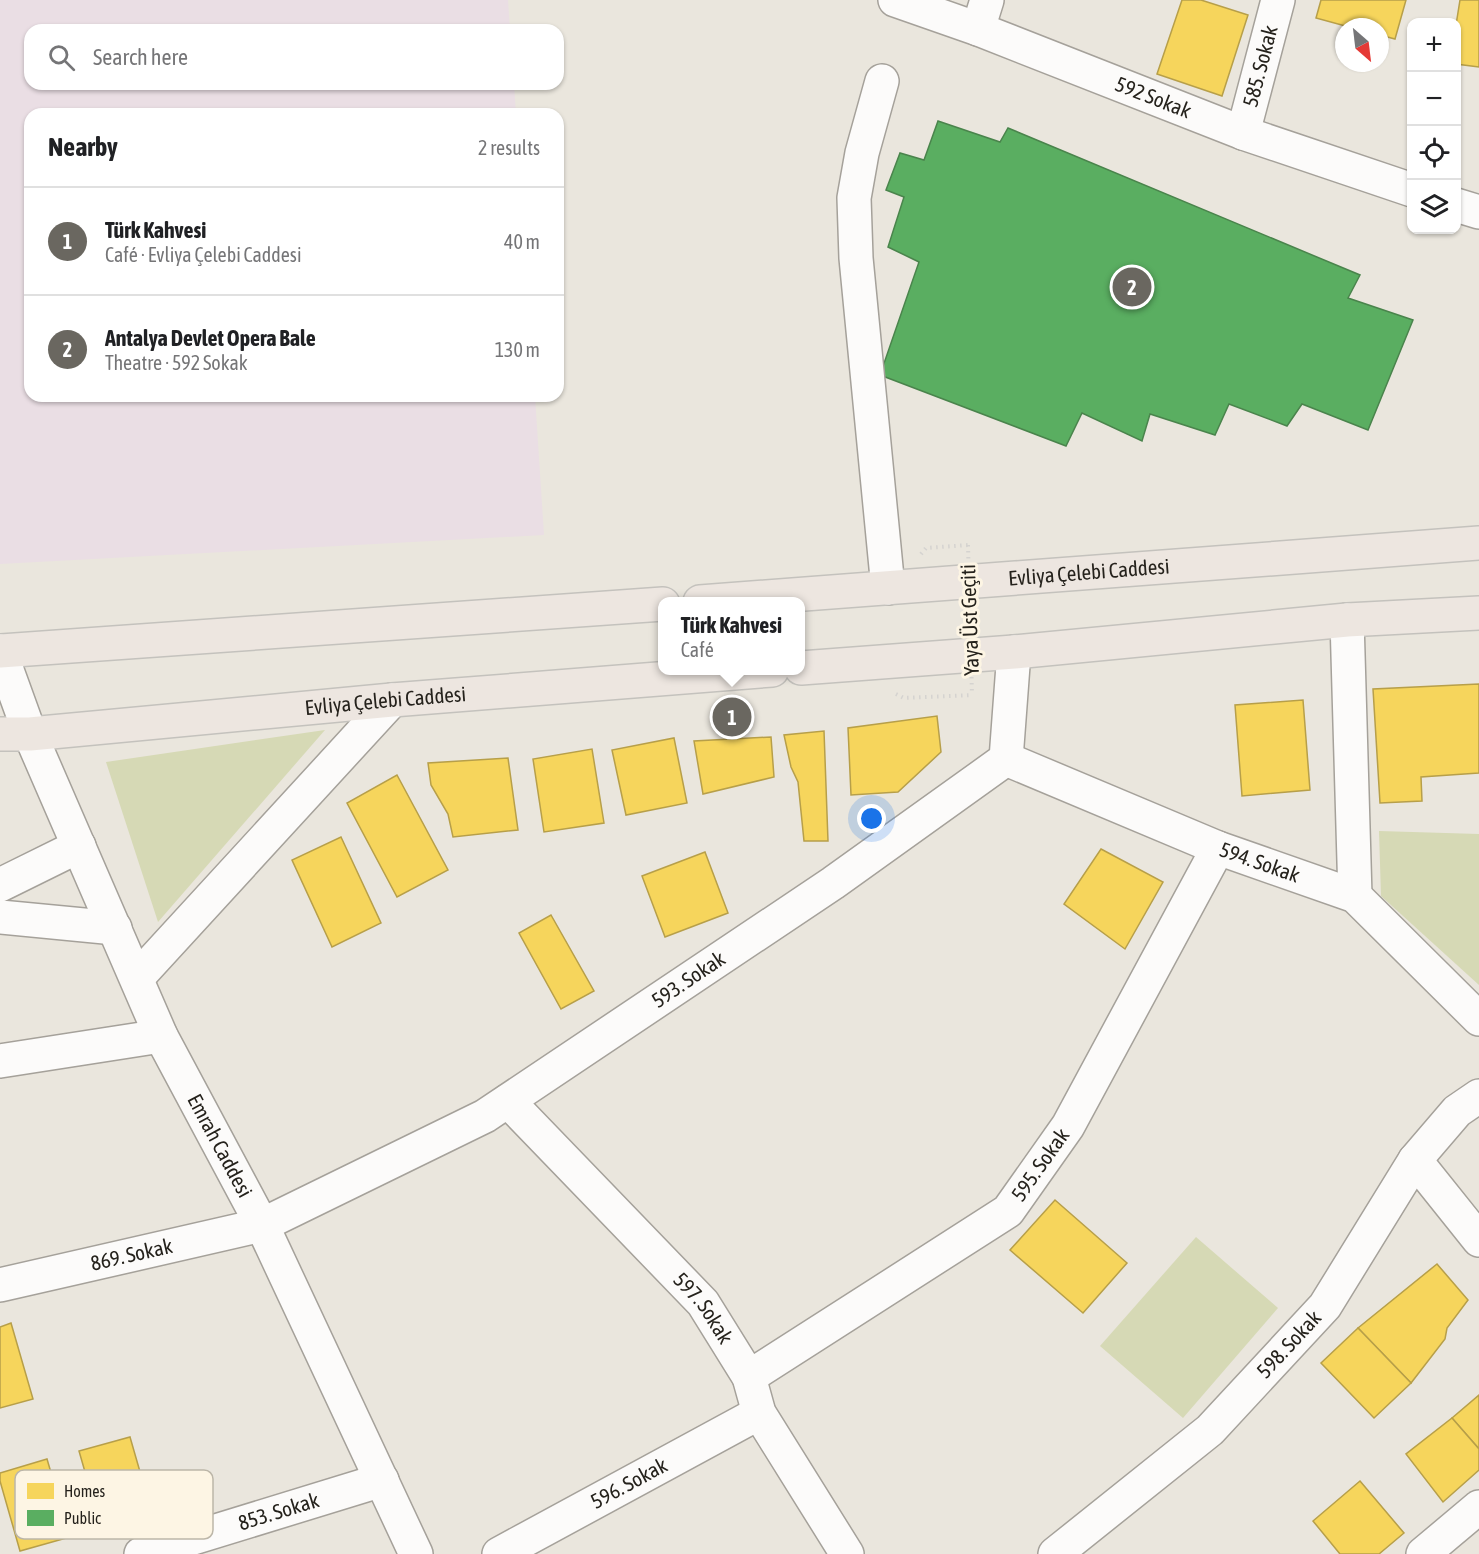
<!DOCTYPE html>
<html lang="en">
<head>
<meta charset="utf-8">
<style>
	:root { --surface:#fff; --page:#f6f6f6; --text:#202124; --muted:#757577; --line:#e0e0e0; --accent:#6a6760 }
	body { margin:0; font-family:"Asap Condensed",sans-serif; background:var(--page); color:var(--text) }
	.controls { position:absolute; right:18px; top:18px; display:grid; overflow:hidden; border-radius:12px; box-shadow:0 2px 4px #0004 }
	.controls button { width:54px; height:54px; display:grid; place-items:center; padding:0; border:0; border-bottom:2px solid var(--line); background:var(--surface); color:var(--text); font:30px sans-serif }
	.compass { position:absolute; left:1335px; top:18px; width:54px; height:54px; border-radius:50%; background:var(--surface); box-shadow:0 2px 4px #0004; rotate:152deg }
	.you { position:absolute; left:872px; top:819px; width:21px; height:21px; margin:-15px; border:4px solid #fff; border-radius:50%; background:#1a73e8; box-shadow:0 0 0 9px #1a73e833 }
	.badge { display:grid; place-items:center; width:39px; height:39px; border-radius:50%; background:var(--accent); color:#fff; font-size:20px; font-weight:700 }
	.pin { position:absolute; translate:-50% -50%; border:3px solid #fff; box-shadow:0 2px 6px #0006 }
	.popup { position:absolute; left:658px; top:597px; width:147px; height:78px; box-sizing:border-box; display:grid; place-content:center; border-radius:12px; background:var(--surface); filter:drop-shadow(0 2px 4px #0005); font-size:20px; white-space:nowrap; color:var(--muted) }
	.popup b { font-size:22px; color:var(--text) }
	.popup::after { content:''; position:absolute; left:50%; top:100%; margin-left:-12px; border:12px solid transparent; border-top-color:var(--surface) }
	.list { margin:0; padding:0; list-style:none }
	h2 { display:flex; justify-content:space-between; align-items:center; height:78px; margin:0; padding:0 24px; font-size:26px }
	h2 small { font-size:20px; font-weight:400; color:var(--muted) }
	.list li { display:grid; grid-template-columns:39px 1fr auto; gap:18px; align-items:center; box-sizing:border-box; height:108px; padding:0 24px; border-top:2px solid var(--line) }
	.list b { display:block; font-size:22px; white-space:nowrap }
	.list p { margin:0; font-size:20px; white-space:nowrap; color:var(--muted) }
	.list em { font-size:20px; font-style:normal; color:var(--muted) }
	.icon { flex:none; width:33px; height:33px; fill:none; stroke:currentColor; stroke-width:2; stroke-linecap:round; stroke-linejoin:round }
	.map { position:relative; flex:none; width:1479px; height:1554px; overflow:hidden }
	.search { position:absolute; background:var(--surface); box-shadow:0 2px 4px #0004; left:24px; top:24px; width:540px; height:66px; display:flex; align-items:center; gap:15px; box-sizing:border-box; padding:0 21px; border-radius:18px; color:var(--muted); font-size:22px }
	.panel { position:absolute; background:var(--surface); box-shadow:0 2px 4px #0004; left:24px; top:108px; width:540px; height:294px; border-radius:18px }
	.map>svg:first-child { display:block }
</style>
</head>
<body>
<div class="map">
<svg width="1479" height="1554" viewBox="0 0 1479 1554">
	<rect width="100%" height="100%" fill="#eae6dd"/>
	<path fill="#eadee4" d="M0,0H508L510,30H30V84H514L516,114H30V396H535L544,535L0,564Z"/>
	<g fill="#d6d9b5">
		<path d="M325,730L158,922L106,762Z"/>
		<path d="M1379,831L1479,834V985L1381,896Z"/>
		<path d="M1196,1237L1278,1308L1183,1418L1100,1346Z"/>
	</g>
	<g fill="#f6d55c" stroke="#b79f49" stroke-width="1.5">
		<path d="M1182,0H1201L1248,15L1222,96L1157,74Z"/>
		<path d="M1321,0H1406L1395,39L1380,35V27H1349L1316,18Z"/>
		<path d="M1460,0H1479V67L1456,64V25Z"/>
		<path d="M1479,684V773L1421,777L1422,801L1380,803L1373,689Z"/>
		<path d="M1303,700L1310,790L1242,796L1235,705Z"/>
		<path d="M937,716L941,752L898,792L851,795L848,728Z"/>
		<path d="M824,731L828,841H804L798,782L791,767L784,735Z"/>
		<path d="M771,737L774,777L703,794L694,741Z"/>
		<path d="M674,738L687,803L626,815L612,750Z"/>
		<path d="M592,749L604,823L544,832L533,759Z"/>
		<path d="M508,758L518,830L453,837L448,814L431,785L428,763Z"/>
		<path d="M397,775L448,870L397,897L347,803Z"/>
		<path d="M341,837L381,923L332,947L292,860Z"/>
		<path d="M1101,849L1163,882L1125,949L1064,904Z"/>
		<path d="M705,852L728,913L665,937L642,876Z"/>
		<path d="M551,915L594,991L561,1009L519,933Z"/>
		<path d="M1055,1200L1127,1263L1083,1313L1010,1250Z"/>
		<path d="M1437,1264L1468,1300L1447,1328L1445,1339L1411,1383L1358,1328Z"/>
		<path d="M11,1323L33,1399L0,1408V1327Z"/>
		<path d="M1358,1328L1411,1383L1374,1418L1321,1363Z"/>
		<path d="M1479,1395V1449L1452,1418Z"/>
		<path d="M1452,1418L1479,1449V1470L1443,1502L1406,1454Z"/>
		<path d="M130,1437L151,1510L100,1524L79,1451Z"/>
		<path d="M47,1459L70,1537L20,1551L0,1481V1473Z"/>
		<path d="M1360,1481L1404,1533L1379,1554H1340L1313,1521Z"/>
	</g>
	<path fill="#5aae61" stroke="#4a844c" stroke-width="1.5" d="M938,121L1000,142L1008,128L1360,275L1348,298L1413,320L1368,430L1302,404L1287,426L1229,404L1215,435L1150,414L1142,441L1082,413L1066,446L880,375L919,262L888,247L904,197L886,190L900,153L924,160Z"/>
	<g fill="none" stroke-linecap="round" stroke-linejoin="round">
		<g stroke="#a5a19a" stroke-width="36">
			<g id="minor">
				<path id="s1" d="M895,0L978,29L1243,133L1412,190"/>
				<path d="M978,29L987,0"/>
				<path d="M882,81L862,153L854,198L856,258L888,588"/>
				<path id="s2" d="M1243,133L1278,0"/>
				<path d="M1456,205L1479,212"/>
				<path d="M1347,620L1355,896"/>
				<path id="s3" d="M0,651L30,734L161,1036L262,1225L416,1554"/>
				<path id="s4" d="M1006,759L1218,848L1355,896L1479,1019"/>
				<path d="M0,885L79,846"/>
				<path d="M0,917L115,928"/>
				<path d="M137,978L392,700"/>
				<path d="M0,1061L161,1036"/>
				<path id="s5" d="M508,1101L703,1303L749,1377L759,1413L847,1554"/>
				<path d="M1415,1160L1479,1240"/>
				<path id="s6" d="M0,1285L262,1225L485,1116L833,883L1006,759L1014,652"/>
				<path id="s7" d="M749,1377L1008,1211L1068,1126L1218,848"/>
				<path id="s8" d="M141,1554L382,1480"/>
				<path id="s9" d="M499,1554L759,1413"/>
				<path id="s10" d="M1055,1554L1210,1430L1325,1306L1415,1160L1457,1111L1479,1096"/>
				<path d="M1423,1554L1479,1507"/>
			</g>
		</g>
		<g stroke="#c4c2bd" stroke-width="36">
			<g id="major">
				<path id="s11" d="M700,602L1479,543"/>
				<path d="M0,651L663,604"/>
				<path d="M801,668L1014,652L1347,620L1479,613"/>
				<path id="s12" d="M0,734H30L392,700L772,670"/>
			</g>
		</g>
		<g stroke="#d5d3d0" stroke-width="4" stroke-dasharray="1.5 4.5" stroke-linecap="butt">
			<path d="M921,554L926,548L968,545"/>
			<path d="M896,694L904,698L972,695"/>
		</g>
		<use href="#minor" stroke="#fcfbfa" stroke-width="33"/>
		<use href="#major" stroke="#ede6e0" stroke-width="33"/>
		<path stroke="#d5d3d0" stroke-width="4" stroke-dasharray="1.5 4.5" stroke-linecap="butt" d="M968,545L972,695"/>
	</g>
	<g text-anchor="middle" stroke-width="6" stroke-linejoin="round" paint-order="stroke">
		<g font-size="21" fill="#25221c" stroke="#fdf5e4">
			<text dy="7" stroke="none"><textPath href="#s2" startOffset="69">585. Sokak</textPath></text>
			<text dy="7" stroke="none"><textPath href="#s1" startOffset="276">592 Sokak</textPath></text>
			<text dy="7" stroke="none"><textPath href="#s11" startOffset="390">Evliya Çelebi Caddesi</textPath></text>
			<text transform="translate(970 620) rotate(-92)" y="7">Yaya Üst Geçiti</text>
			<text dy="7" stroke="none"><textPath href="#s12" startOffset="387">Evliya Çelebi Caddesi</textPath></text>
			<text dy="7" stroke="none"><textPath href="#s4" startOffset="274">594. Sokak</textPath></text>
			<text dy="7" stroke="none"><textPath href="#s6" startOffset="762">593. Sokak</textPath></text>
			<text dy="7" stroke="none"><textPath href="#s3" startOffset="542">Emrah Caddesi</textPath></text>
			<text dy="7" stroke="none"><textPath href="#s7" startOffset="364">595. Sokak</textPath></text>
			<text dy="7" stroke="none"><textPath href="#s6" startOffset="135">869. Sokak</textPath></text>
			<text dy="7" stroke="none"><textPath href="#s5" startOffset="285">597. Sokak</textPath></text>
			<text dy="7" stroke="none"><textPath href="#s10" startOffset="315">598. Sokak</textPath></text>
			<text dy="7" stroke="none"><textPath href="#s9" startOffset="148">596. Sokak</textPath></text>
			<text dy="7" stroke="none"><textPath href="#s8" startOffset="144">853. Sokak</textPath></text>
		</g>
	</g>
	<rect x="15" y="1470" width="198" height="69" rx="9" fill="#fdf5e4" stroke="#bcb6a8" stroke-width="1.5"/>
	<rect x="27" y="1483" width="27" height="16" fill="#f6d55c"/>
	<rect x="27" y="1510" width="27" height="16" fill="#5aae61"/>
	<g font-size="16" fill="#25221c">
		<text x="64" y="1497">Homes</text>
		<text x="64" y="1524">Public</text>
	</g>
</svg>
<div class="controls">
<button>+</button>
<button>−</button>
<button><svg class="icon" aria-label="locate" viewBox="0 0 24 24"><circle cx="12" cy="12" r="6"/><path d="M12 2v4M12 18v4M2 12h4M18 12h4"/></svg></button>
<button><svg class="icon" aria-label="layers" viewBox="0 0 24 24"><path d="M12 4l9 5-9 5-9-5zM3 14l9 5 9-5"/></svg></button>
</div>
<svg class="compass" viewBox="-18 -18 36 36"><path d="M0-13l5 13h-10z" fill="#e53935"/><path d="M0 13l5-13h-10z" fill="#757577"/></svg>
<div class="you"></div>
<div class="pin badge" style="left:732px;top:717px">1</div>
<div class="popup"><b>Türk Kahvesi</b>Café</div>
<div class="pin badge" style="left:1132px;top:287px">2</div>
<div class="search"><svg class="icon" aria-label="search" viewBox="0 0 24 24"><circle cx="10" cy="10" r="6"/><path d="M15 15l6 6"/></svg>Search here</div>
<section class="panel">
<h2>Nearby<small>2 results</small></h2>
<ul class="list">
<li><span class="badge">1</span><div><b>Türk Kahvesi</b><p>Café · Evliya Çelebi Caddesi</p></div><em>40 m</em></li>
<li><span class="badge">2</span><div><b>Antalya Devlet Opera Bale</b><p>Theatre · 592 Sokak</p></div><em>130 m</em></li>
</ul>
</section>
</div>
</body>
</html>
